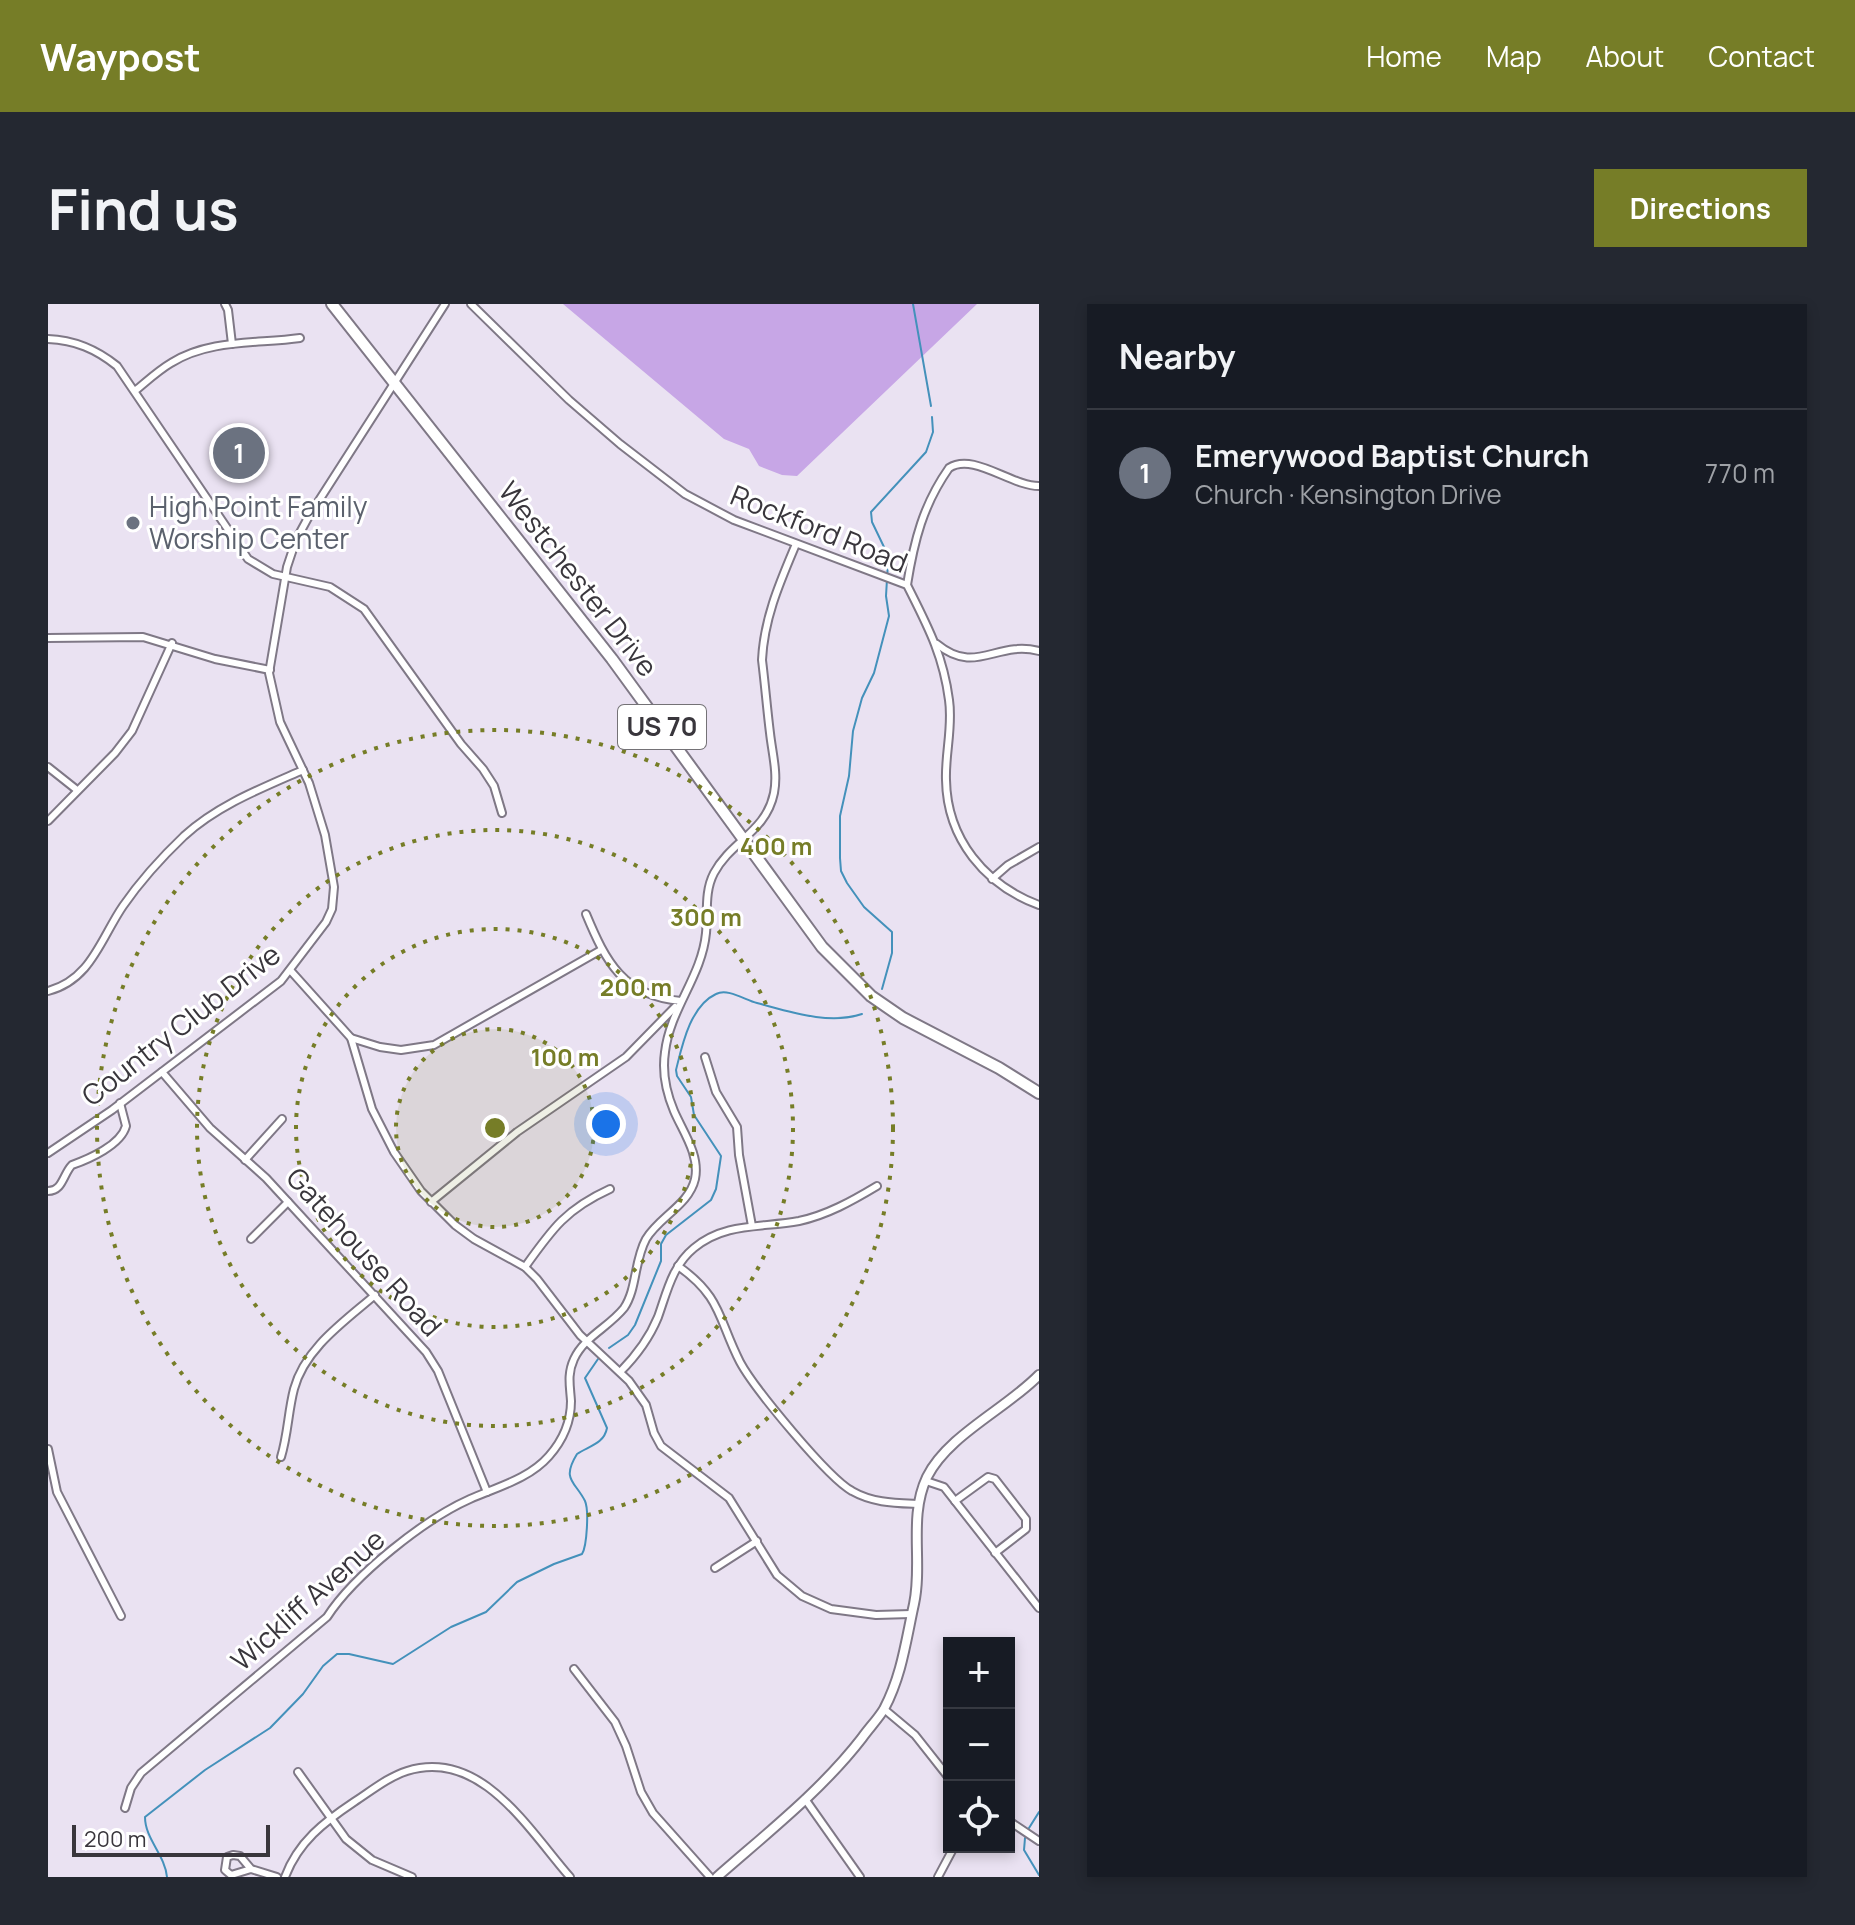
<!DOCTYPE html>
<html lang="en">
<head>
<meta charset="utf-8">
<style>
	:root { --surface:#171b24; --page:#242831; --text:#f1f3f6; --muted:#9ea1a6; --line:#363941; --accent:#767d27 }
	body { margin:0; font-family:Manrope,sans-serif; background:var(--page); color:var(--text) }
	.controls { position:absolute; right:24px; bottom:24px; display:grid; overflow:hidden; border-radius:0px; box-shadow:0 4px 12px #0003 }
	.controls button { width:72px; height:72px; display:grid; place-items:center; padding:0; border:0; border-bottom:2px solid var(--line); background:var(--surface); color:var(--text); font:40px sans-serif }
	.scale { position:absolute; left:24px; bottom:20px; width:198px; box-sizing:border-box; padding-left:8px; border:4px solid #39363c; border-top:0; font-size:22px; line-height:28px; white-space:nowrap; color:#39363c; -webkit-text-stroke:6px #fff; paint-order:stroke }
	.you { position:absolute; left:558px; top:820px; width:28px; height:28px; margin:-20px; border:6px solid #fff; border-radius:50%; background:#1a73e8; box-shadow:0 0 0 12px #1a73e833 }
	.badge { display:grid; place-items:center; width:52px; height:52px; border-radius:50%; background:var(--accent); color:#fff; font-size:26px; font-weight:700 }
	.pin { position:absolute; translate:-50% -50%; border:4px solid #fff; box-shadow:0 2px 8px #0006 }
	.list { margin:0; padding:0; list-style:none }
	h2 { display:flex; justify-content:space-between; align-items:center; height:104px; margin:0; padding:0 32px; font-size:34px }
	h2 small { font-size:26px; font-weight:400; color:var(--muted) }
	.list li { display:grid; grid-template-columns:52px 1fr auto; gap:24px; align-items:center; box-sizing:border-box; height:128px; padding:0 32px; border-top:2px solid var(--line) }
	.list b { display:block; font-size:30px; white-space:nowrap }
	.list p { margin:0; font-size:26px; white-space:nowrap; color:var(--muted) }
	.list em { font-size:26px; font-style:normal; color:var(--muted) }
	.icon { flex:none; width:44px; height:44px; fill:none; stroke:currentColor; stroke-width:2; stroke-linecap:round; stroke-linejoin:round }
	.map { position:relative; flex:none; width:991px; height:1573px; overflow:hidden; border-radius:0px }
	header { display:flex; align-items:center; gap:48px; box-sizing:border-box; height:112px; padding:0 40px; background:var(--accent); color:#fff }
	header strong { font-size:38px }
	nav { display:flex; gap:44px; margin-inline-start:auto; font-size:28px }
	.intro { display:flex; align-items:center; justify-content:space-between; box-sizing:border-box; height:192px; padding:0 48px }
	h1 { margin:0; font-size:56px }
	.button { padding:20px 36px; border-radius:0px; background:var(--accent); color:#fff; font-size:28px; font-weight:700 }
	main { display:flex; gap:48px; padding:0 48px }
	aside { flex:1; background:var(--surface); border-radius:0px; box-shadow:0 4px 12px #0003 }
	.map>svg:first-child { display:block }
</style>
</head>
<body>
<header>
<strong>Waypost</strong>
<nav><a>Home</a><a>Map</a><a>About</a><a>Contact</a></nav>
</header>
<div class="intro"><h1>Find us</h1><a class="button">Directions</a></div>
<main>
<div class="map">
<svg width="991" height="1573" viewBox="0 0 991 1573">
	<rect width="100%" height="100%" fill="#eae2f2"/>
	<path fill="#c7a6e6" d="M515,0H929L749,172L734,171L711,162L701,145L676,135Z"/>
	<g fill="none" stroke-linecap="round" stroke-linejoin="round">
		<g stroke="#4491bb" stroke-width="2">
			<path d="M865,0L883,102"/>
			<path d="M834,685L844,649V628L816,603L799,579L793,567L792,554V512L801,472L805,427L814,394L826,369L841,312L838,292L840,258L836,243L824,218L823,208L878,148L885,128L884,113"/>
			<path d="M561,1044L580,1031L587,1021L613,957V940L618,931L663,896L668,885L673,852L646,811L643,793L629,772L628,766C634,742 642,702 668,690C680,684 697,696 709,699C743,708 781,721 814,710"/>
			<path d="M981,1524L991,1508"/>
			<path d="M977,1534L976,1546L991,1571"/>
			<path d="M119,1573C117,1551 97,1535 97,1513L157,1466L222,1424L255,1390L275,1362L289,1350H301L345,1360L403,1323L438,1308L469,1278L506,1260L534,1250C539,1242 541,1206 537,1197C527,1177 513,1176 529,1150C541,1142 556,1140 559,1124L537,1074L550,1055"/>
		</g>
		<g stroke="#7f7886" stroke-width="10">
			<g id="minor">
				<path d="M177,0L180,6L184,40"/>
				<path d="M423,0L521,96L572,140L637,190L686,216L859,281C879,321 895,350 901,396C905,423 897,449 898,476C899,535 937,581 991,601"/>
				<path d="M0,35C27,36 48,45 69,62L200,255L225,270L282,283L316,305L413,440L435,465L446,482L454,509"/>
				<path d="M88,86C99,77 111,66 123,59C161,35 209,40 252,34"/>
				<path d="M859,281C866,237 875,201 901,164C925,148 963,182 991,182"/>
				<path d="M0,334L95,333L167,355L222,366"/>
				<path d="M889,340C928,372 948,336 991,347"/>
				<path d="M0,463L29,486"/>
				<path d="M0,517L67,449L84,427L124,339"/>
				<path d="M944,575L960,561L991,543"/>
				<path d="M538,610C558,658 575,692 633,697"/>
				<path d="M242,666L303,734L324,805L346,848L373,887L407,921L426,935L477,963L489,975L532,1031L581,1077L598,1101L606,1129L613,1142L681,1194L729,1271L754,1292L783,1305L828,1311L863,1310"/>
				<path d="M0,687C43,676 53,634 75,602C93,576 114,553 136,532C170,501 214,484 255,466"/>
				<path d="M303,734L332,743L353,746L386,741L553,646"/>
				<path d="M657,753L668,788L689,823L691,851L704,922"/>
				<path d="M114,768L162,824L218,874L378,1048L390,1067L439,1188"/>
				<path d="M0,849L64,806L233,677L278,618L284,605L286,583L277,531L261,479L232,418L221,369L239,263L248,236L261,212L397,0"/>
				<path d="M197,856L234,815"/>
				<path d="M0,887C15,887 15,870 24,861C41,855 73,841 78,822L72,799"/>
				<path d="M383,898L469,828L578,753L627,703"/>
				<path d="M203,935L240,898"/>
				<path d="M630,962C674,993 670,1015 692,1058C706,1084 780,1174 804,1187C825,1199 847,1199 870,1200"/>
				<path d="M477,963C504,925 518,905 562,885"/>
				<path d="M572,1068C588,1052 601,1035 610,1013C619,988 624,962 646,944C677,918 714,924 751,917C779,911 804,897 829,882"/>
				<path d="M0,1145L9,1188L73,1312"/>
				<path d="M233,1153C240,1130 240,1108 246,1085C257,1044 297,1017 327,991"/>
				<path d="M878,1177L896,1183L991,1304"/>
				<path d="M907,1197L940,1173L947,1175L978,1215V1225L947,1249"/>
				<path d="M667,1264L709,1237"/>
				<path d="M526,1365L567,1418L578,1442L593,1488L605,1509L662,1573"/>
				<path d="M836,1405L867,1431L901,1474"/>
				<path d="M250,1468L298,1535L324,1556L364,1573"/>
				<path d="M757,1495L812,1573"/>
				<path d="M77,1504L83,1484L93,1469L279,1313C306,1271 377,1215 422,1195C449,1183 481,1175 501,1152C515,1136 523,1118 523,1097C522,1082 519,1070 526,1055C536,1033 561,1023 576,1004C589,985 586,957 598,935C611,913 641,901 647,875C652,851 635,828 626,807C618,788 614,768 617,748C622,705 654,672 658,629C660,609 656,588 666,569C683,537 718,528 726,489C730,469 724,448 722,429C719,405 717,380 714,356C716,314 732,278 748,240"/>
				<path d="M961,1517L991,1537"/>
				<path d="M203,1565L192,1552L185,1551L179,1553L177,1566L183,1571L203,1565L229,1573"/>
				<path d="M237,1573C250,1538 276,1518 306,1498C323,1487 340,1473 359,1467C433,1444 480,1525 522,1573"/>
				<path d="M890,1573L906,1543"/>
			</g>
		</g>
		<g stroke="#7f7886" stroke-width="12">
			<path id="tertiary" d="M669,1573C719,1529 773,1487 814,1434C821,1424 830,1415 836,1405C854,1371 858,1336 866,1300C875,1258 860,1213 879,1173C900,1131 958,1105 991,1071"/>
		</g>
		<g stroke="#7f7886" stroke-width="14">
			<path id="primary" d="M284,0L564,355L774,643L823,692L855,714L951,764L991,789"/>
		</g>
		<use href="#minor" stroke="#fff" stroke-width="6"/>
		<use href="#tertiary" stroke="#fff" stroke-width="8"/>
		<use href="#primary" stroke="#fff" stroke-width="10"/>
	</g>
	<circle cx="447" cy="824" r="99" fill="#767d27" fill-opacity=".12"/>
	<g fill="none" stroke="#767d27" stroke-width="4" stroke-dasharray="4 8">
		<circle cx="447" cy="824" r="99"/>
		<circle cx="447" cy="824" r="199"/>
		<circle cx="447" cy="824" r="298"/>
		<circle cx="447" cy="824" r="398"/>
	</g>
	<circle fill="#6b7280" stroke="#fff" stroke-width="3" cx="85" cy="219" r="8"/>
	<g text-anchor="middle" stroke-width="6" stroke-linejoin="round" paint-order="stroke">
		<rect fill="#fff" stroke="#747276" stroke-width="2" x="570" y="401" width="88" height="44" rx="6"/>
		<g font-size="26" font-weight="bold" fill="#39363c">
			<text x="614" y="432">US 70</text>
		</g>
		<g font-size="28" fill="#5b616d" stroke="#fff" text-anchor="start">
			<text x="101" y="213">High Point Family<tspan x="101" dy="32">Worship Center</tspan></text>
		</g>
		<g font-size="28" fill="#39363c" stroke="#fff">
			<text transform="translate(771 225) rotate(22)" y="10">Rockford Road</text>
			<text transform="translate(530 275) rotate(52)" y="10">Westchester Drive</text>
			<text transform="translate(133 721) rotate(-38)" y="10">Country Club Drive</text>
			<text transform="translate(316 948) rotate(48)" y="10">Gatehouse Road</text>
			<text transform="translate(260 1296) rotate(-42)" y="10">Wickliff Avenue</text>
		</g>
	</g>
	<circle cx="447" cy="824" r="12" fill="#767d27" stroke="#fff" stroke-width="4"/>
	<g font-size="24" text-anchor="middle" font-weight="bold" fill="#767d27" stroke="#fff" stroke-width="6" stroke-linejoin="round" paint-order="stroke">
		<text x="728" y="551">400 m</text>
		<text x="658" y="622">300 m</text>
		<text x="588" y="692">200 m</text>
		<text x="517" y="762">100 m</text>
	</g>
</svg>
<div class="controls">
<button>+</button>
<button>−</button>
<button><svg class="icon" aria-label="locate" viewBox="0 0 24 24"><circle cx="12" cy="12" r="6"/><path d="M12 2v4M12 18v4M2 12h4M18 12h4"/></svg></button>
</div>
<div class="scale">200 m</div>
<div class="you"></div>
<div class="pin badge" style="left:191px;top:149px;background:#6b7280">1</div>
</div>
<aside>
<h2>Nearby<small></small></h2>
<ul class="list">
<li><span class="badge" style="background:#6b7280">1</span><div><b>Emerywood Baptist Church</b><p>Church · Kensington Drive</p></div><em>770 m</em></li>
</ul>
</aside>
</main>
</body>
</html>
